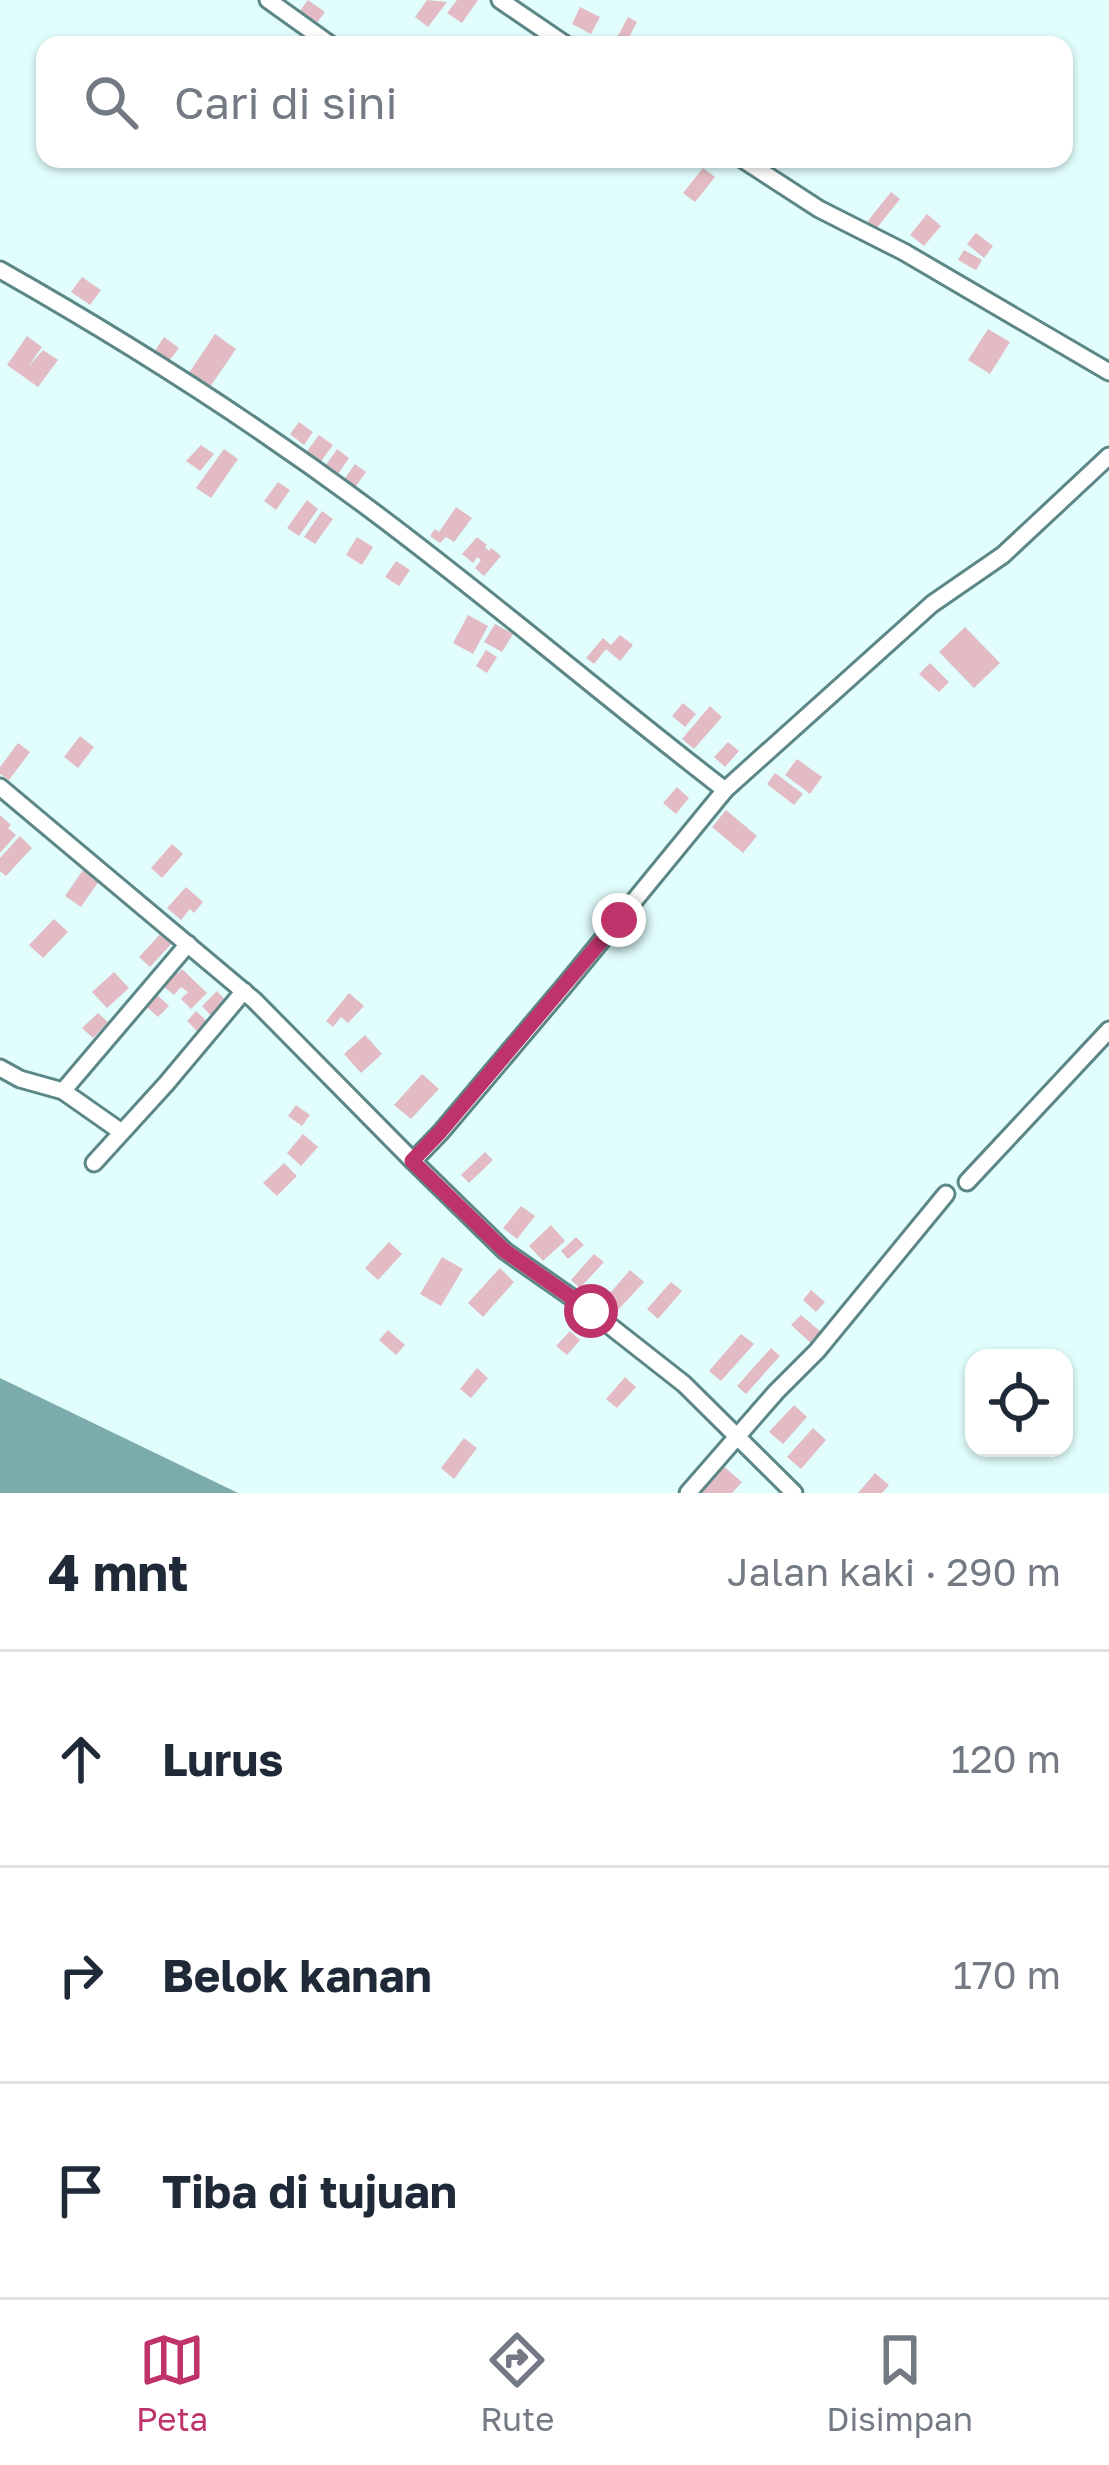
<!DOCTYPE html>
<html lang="id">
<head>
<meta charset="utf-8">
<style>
	:root { --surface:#fff; --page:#f2f2f3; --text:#1f2937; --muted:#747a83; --line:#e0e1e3; --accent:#be336a }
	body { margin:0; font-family:"Golos Text",sans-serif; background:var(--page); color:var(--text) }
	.controls { position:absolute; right:36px; bottom:36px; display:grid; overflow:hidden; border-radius:24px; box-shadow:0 3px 9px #0004 }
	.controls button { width:108px; height:108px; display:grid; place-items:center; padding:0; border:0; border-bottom:3px solid var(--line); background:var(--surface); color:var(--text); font:60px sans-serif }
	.stop { position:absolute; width:36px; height:36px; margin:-27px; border:9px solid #be336a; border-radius:50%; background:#fff }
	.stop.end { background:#be336a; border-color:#fff; box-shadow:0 3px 12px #0008 }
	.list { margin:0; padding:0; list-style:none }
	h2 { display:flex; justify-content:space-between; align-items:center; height:156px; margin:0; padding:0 48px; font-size:51px }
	h2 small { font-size:39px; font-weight:400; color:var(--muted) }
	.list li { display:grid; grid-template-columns:78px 1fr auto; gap:36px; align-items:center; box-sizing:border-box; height:216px; padding:0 48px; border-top:3px solid var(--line) }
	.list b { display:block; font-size:45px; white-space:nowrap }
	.list em { font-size:39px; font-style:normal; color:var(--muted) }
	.icon { flex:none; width:66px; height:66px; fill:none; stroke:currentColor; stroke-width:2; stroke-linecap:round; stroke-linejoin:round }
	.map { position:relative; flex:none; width:1109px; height:1493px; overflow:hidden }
	.search { position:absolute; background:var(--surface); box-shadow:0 3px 9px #0004; left:36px; right:36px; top:36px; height:132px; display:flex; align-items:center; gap:30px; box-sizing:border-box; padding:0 42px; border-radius:24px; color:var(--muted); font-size:45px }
	.sheet { height:804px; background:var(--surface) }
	nav { display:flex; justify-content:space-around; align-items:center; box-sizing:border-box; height:168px; border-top:3px solid var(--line); background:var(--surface); font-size:33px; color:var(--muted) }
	nav a { display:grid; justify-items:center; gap:6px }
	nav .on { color:var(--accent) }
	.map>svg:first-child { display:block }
</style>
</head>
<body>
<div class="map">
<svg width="1109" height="1493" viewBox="0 0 1109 1493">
	<rect width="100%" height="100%" fill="#e1fefd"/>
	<path fill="#7bacab" d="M0,1378L238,1493H0Z"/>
	<g fill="#e3bbc5">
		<path d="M308,0L325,12L313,28L296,16Z"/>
		<path d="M427,0L447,2L428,27L415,17Z"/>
		<path d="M457,0H478L462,23L447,13Z"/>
		<path d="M580,7L600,17L591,34L572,24Z"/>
		<path d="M628,17L637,22L625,45H613Z"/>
		<path d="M703,168L715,177L695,202L683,193Z"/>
		<path d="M891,192L900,199L876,229L867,222Z"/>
		<path d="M927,214L941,226L924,246L910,235Z"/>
		<path d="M976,233L993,246L984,258L967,244Z"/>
		<path d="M964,250L982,260L976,270L958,260Z"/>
		<path d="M82,277L101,290L90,305L71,292Z"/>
		<path d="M988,329L1010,342L990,374L968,360Z"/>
		<path d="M215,334L236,349L210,387L189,373Z"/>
		<path d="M27,336L42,347L28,367L43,350L58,360L38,387L7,365Z"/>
		<path d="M164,337L179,348L166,365L152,355Z"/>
		<path d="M299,422L313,432L304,445L290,434Z"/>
		<path d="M319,435L333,445L319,464L305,454Z"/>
		<path d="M201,445L214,454L200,471L186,461Z"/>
		<path d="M224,449L238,459L211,498L196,488Z"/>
		<path d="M337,449L349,458L338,474L326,465Z"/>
		<path d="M355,464L366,472L351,493L340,485Z"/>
		<path d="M278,482L290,490L276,510L264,501Z"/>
		<path d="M307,500L318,509L299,536L287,528Z"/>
		<path d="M456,507L472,518L454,542L446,537L440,543L430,536L435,529L439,532Z"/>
		<path d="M322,511L333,519L315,544L304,537Z"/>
		<path d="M357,537L373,547L362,565L346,555Z"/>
		<path d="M477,537L487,545L485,547L489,551L491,548L501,556L484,576L475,568L481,560L477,557L473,563L462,554Z"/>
		<path d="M396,561L410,570L399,586L385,577Z"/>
		<path d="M468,615L488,626L473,654L453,643Z"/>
		<path d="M495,624L513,634L502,652L484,642Z"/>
		<path d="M965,627L1000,663L974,688L939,652Z"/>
		<path d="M620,635L633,645L620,661L606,649L594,664L586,658L603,638L611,645Z"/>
		<path d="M486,650L497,657L487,673L476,666Z"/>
		<path d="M930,663L949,682L939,692L919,674Z"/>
		<path d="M683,703L696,714L685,727L672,716Z"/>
		<path d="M710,706L722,717L694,749L682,739Z"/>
		<path d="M80,736L94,747L78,768L64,757Z"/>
		<path d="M728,742L739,751L725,767L714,757Z"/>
		<path d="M18,743L30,752L9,780L0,774V767Z"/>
		<path d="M797,759L822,777L810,794L785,775Z"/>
		<path d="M775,773L803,794L794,805L767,784Z"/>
		<path d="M677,787L689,798L676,814L663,803Z"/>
		<path d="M726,810L757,836L743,853L712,827Z"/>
		<path d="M0,815L11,825L8,828L16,835L0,853Z"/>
		<path d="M20,836L32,848L6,876L0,871V858Z"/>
		<path d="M172,844L183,854L162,878L151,868Z"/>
		<path d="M83,870L99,881L81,907L65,896Z"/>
		<path d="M186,887L203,902L194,913L190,909L181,920L167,908Z"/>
		<path d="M54,919L68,932L43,958L29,945Z"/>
		<path d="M162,932L173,942L150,967L139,957Z"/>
		<path d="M182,969L207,993L191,1009L181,999L188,992L181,987L174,995L163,986L175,972L177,974Z"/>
		<path d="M114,972L129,988L107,1008L92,992Z"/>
		<path d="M217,991L227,1002L212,1017L202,1006Z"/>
		<path d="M154,992L169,1006L158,1017L143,1004Z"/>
		<path d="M349,993L364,1006L348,1023L341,1017L333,1027L326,1021Z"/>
		<path d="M196,1011L211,1025L201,1035L187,1021Z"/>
		<path d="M98,1013L108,1022L93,1038L82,1028Z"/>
		<path d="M365,1035L382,1054L361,1073L344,1054Z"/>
		<path d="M422,1074L439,1089L411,1119L394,1105Z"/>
		<path d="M296,1105L310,1115L302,1126L288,1116Z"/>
		<path d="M303,1134L318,1147L301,1166L287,1153Z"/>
		<path d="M485,1152L493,1160L469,1183L461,1175Z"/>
		<path d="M284,1163L297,1176L277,1196L263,1183Z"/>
		<path d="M521,1206L535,1216L517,1239L503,1228Z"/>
		<path d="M551,1225L565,1241L543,1261L529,1246Z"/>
		<path d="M576,1237L584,1245L568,1259L561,1251Z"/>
		<path d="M389,1242L402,1254L378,1280L365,1268Z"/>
		<path d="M594,1254L604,1262L580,1288L571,1280Z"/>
		<path d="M442,1257L463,1269L441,1306L420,1294Z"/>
		<path d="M500,1268L514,1282L483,1317L468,1303Z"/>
		<path d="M630,1270L644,1282L618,1310L605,1299Z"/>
		<path d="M671,1282L682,1291L658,1319L647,1309Z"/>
		<path d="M811,1290L825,1302L816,1312L803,1300Z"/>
		<path d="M801,1315L821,1332L811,1343L791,1325Z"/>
		<path d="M388,1330L405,1345L396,1355L379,1340Z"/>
		<path d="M570,1331L580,1340L567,1355L556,1346Z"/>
		<path d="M741,1334L754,1344L721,1381L709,1371Z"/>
		<path d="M771,1348L780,1356L746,1394L737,1386Z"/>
		<path d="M477,1368L488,1378L471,1398L460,1389Z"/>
		<path d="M625,1377L636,1387L617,1408L606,1399Z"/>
		<path d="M794,1405L807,1417L783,1444L769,1432Z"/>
		<path d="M813,1428L826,1440L801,1469L787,1457Z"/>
		<path d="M464,1438L477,1448L454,1479L441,1468Z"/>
		<path d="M722,1465L742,1482L732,1493H697Z"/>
		<path d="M875,1473L889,1485L882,1493H858Z"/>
	</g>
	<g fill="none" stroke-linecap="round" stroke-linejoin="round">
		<g stroke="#5b8786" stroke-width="21">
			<g id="minor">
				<path d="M268,0L331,45"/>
				<path d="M500,0L566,45"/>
				<path d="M742,159L819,209L904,252L1109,372"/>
				<path d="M0,270C129,343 256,424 375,513C494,602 607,699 725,790"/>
				<path d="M0,787L254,1000L413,1161"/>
				<path d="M0,1068L20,1079L63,1091L188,944"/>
				<path d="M63,1091L120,1131"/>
				<path d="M94,1163L166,1084L244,991"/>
				<path d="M967,1182L1109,1030"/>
				<path d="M688,1493L776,1392L817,1351L946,1194"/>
				<path d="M794,1493L684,1384L591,1311L505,1251L413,1161L441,1132L566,984L725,790L932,604L1003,555L1109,456"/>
			</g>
		</g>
		<use href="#minor" stroke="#fff" stroke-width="15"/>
	</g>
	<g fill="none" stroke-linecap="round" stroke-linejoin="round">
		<path stroke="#be336a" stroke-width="15" d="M591,1311L505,1251L412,1161L440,1132L619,920"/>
	</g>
</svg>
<div class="controls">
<button><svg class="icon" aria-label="locate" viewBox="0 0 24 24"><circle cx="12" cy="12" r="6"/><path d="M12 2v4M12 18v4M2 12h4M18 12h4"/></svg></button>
</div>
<div class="stop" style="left:591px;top:1311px"></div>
<div class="stop end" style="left:619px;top:920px"></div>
<div class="search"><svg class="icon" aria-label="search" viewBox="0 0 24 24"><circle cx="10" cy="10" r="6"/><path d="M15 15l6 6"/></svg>Cari di sini</div>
</div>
<section class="sheet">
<h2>4 mnt<small>Jalan kaki · 290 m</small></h2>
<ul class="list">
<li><svg class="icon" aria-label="ahead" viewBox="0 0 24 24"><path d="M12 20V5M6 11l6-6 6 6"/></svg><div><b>Lurus</b></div><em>120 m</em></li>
<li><svg class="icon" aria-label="right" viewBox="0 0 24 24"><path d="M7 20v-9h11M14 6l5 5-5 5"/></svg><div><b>Belok kanan</b></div><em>170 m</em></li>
<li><svg class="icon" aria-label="arrive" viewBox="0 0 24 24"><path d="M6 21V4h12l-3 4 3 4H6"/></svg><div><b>Tiba di tujuan</b></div></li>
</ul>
</section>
<nav>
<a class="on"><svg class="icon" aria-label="map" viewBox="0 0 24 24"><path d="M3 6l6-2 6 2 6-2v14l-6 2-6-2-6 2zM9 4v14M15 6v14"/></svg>Peta</a>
<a><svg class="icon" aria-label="directions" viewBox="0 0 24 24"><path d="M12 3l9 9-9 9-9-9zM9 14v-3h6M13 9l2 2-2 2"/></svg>Rute</a>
<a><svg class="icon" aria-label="saved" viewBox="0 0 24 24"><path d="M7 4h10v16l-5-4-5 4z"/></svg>Disimpan</a>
</nav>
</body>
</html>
